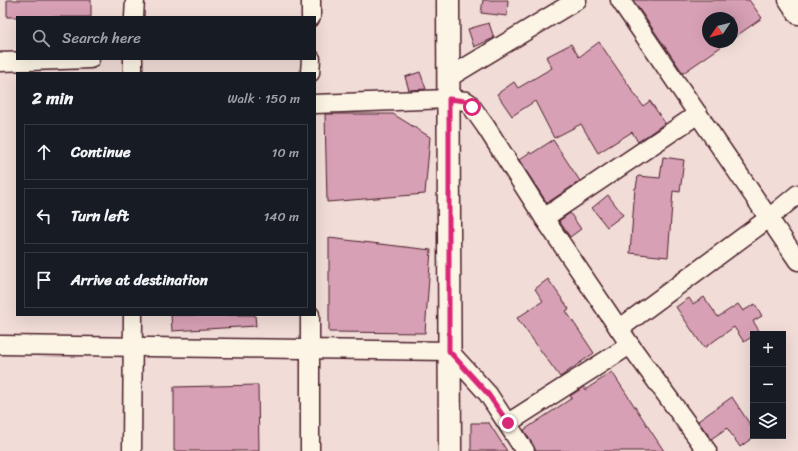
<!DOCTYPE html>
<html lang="en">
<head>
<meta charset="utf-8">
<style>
	:root { --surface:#171b24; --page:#242831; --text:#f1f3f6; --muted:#9ea1a6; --line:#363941 }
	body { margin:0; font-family:Sriracha,sans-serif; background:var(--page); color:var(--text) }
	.controls { position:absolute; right:12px; bottom:12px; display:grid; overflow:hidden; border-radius:0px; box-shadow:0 4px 16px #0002 }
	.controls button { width:36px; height:36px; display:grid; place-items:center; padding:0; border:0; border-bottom:1px solid var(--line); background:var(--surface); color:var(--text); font:20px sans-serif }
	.compass { position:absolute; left:702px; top:12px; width:36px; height:36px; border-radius:50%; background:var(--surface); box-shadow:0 4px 16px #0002; rotate:235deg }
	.stop { position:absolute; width:12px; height:12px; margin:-9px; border:3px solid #db2777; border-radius:50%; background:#fff }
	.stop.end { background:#db2777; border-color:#fff; box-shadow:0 1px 4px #0008 }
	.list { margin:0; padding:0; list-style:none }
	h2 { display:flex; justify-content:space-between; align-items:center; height:52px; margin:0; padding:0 16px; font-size:17px }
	h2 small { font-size:13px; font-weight:400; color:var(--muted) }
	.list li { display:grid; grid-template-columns:26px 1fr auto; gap:12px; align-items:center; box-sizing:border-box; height:56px; margin:0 8px 8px; padding:0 8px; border:1px solid var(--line); border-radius:0px }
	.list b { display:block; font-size:15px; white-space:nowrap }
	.list em { font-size:13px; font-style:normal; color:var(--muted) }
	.icon { flex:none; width:22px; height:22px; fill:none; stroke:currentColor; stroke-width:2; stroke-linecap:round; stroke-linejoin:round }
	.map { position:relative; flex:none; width:798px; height:451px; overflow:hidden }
	.search { position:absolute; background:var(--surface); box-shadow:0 4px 16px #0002; left:16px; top:16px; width:300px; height:44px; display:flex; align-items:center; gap:10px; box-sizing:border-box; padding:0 14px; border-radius:0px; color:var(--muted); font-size:15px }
	.panel { position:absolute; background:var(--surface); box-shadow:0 4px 16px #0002; left:16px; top:72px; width:300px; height:244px; border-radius:0px }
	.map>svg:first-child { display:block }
</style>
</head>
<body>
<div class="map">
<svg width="798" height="451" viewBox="0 0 798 451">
	<rect width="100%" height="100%" fill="#f1dcd7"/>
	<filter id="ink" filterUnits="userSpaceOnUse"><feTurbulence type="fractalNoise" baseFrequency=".025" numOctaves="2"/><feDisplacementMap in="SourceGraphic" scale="8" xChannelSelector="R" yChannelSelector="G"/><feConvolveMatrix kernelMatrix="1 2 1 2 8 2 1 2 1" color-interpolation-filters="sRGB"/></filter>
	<g filter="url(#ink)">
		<g fill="#d7a0b5" stroke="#4a1f2b">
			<rect x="7" y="0" width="84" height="17"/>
			<path d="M483,0H508L507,16L481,13Z"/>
			<path d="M633,0H749L762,18L732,39V18H708V42H728L683,73Z"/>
			<path d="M489,23L494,38L474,47L468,29Z"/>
			<path d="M599,42L643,106L650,101L665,123L638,142L632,132L598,153L581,124L554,138L535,101L512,116L497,94L514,82L518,88L552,68L546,57L571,44L579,57Z"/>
			<path d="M420,72L426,89L409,90L405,77Z"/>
			<path d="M325,114H393L430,137L425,194L327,202Z"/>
			<path d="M553,140L580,181L547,203L519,160L530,152L531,154Z"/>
			<path d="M663,157L684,160L680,192L673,191L668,257L630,253L635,188H636L638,176L660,178Z"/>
			<path d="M608,195L623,215L607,227L592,208Z"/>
			<path d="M570,213L581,229L570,237L559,221Z"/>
			<path d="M329,238L431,250L425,333L329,332Z"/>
			<path d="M548,279L569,309L566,311L594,353L560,377L517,318L543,301L535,289Z"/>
			<path d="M704,297L718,317L738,304L743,311L755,304L762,316L753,321L760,332L753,334V336L744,342L734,327L704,348L676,307L689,298L693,304Z"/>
			<path d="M171,315H255L256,326L172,331Z"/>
			<path d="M612,372L664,451H536L524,430L572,398L570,396L584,387L585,390Z"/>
			<path d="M258,385L259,451H174V387Z"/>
			<path d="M732,397L753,429V436H755L740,447L727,428L711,439L698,421Z"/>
			<path d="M471,423H489L507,451H471Z"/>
		</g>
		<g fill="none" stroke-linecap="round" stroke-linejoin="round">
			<g stroke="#4a1f2b" stroke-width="21">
				<g id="minor">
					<path d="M620,0L798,261"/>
					<path d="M788,0L798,15"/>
					<path d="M134,17L135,0"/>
					<path d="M311,17V0"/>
					<path d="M133,59V73"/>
					<path d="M0,62L90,59"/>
					<path d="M310,73L311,59"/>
					<path d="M448,78L577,0"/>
					<path d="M315,104L449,99L466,101L469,103L486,127L544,218L630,345L707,451"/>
					<path d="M544,218L698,114"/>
					<path d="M619,329L769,218L798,194"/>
					<path d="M0,345L449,351L488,394L525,451"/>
					<path d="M508,423L630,345"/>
					<path d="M132,451L133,315"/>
					<path d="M310,451V315"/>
				</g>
			</g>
			<g stroke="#4a1f2b" stroke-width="25">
				<path id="major" d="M448,0L450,451"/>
			</g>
			<use href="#minor" stroke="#fcf5e5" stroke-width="18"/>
			<use href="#major" stroke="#fcf5e5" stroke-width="22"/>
		</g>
	</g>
	<g fill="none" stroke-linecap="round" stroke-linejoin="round" filter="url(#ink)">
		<path stroke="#db2777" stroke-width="5" d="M472,107L466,101L449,99V351L488,394L508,423"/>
	</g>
</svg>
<div class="controls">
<button>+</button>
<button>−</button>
<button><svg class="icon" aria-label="layers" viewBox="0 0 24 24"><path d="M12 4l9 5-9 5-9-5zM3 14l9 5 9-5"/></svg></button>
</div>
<svg class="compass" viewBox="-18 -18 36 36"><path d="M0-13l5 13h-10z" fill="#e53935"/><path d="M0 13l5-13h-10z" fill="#9ea1a6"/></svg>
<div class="stop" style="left:472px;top:107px"></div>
<div class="stop end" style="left:508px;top:423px"></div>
<div class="search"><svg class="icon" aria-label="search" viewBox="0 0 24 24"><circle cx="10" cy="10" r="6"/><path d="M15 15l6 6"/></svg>Search here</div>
<section class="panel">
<h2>2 min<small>Walk · 150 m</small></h2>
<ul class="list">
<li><svg class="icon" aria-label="ahead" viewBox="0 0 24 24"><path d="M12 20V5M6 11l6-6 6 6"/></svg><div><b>Continue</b></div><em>10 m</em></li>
<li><svg class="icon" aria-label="left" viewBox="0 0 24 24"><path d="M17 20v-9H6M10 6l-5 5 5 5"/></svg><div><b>Turn left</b></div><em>140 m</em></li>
<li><svg class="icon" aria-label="arrive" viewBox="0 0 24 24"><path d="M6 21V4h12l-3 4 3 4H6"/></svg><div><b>Arrive at destination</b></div></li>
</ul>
</section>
</div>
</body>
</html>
